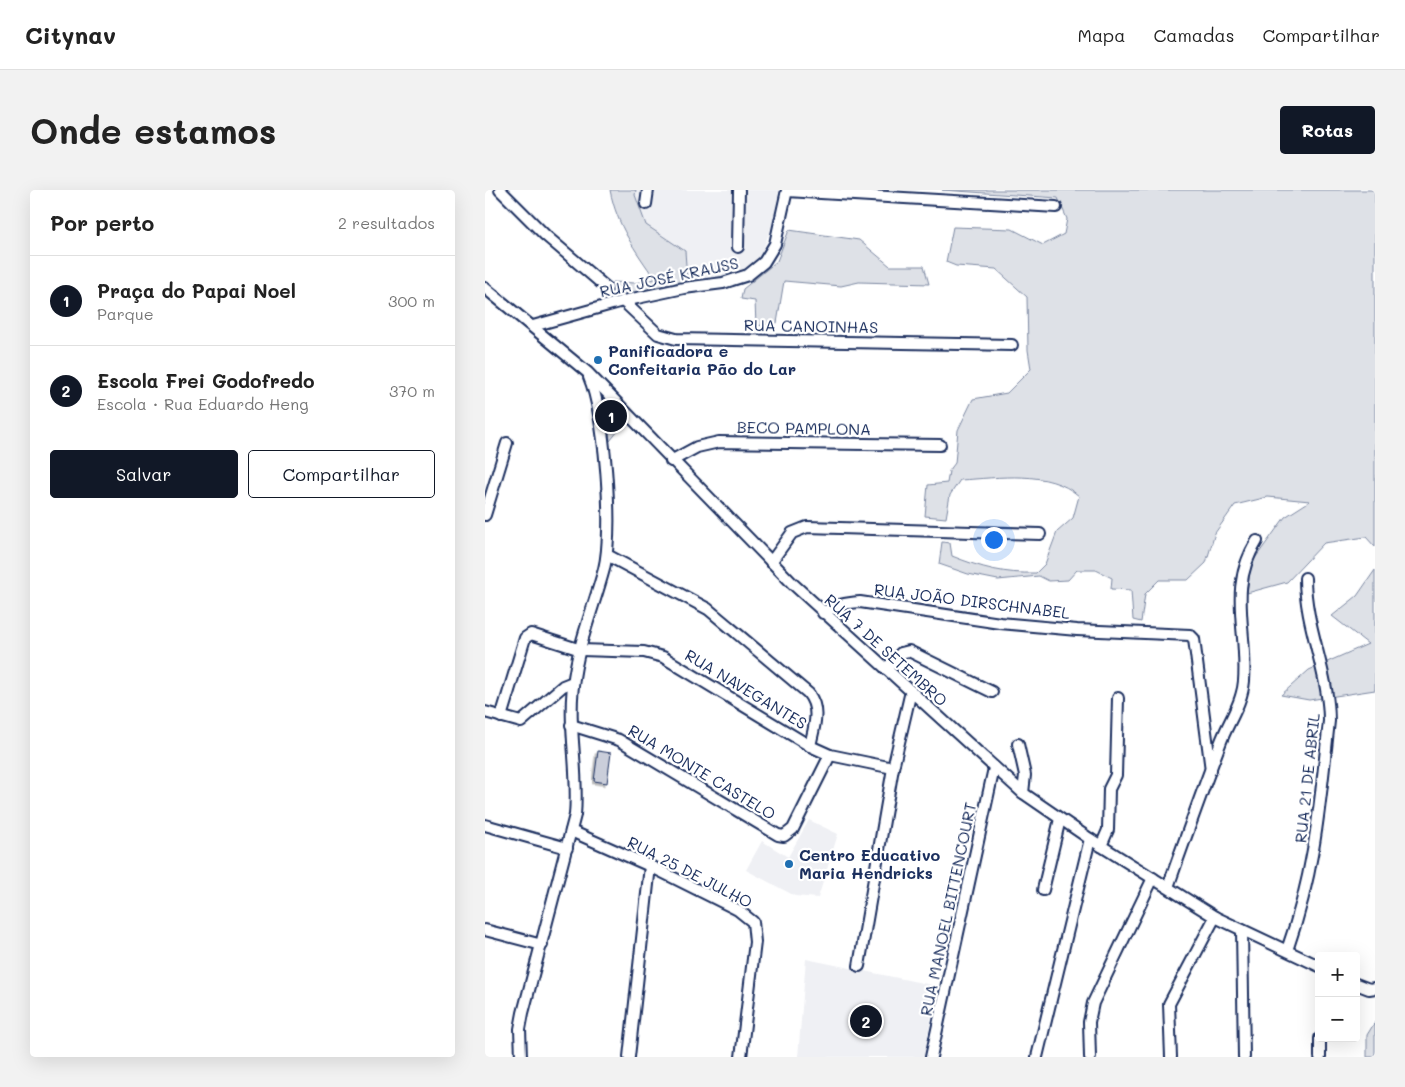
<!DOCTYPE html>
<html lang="pt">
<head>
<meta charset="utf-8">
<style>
	:root { --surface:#fff; --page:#f2f2f2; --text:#222; --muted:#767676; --line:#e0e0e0; --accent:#111827 }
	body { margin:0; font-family:Mali,sans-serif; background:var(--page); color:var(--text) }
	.controls { position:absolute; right:15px; bottom:15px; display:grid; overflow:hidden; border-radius:5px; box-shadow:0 5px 20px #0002 }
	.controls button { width:45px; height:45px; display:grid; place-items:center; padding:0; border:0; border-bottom:1px solid var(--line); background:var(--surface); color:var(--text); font:25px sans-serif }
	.you { position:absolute; left:508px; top:349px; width:18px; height:18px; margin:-12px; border:4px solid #fff; border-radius:50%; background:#1a73e8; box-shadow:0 0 0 8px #1a73e833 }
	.badge { display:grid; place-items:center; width:32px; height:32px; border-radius:50%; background:var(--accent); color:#fff; font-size:16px; font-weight:700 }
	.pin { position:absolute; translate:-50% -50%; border:2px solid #fff; box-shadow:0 1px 5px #0006 }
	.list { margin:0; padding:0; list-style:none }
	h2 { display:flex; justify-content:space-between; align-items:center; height:65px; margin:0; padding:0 20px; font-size:21px }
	h2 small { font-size:16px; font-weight:400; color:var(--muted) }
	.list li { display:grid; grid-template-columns:32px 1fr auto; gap:15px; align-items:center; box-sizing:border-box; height:90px; padding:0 20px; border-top:1px solid var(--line) }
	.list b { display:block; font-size:19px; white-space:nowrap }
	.list p { margin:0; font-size:16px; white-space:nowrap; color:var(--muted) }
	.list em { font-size:16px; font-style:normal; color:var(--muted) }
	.actions { display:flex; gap:10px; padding:15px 20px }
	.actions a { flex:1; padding:11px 0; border:1px solid var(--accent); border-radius:5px; text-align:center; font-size:18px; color:var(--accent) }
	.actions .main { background:var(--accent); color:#fff }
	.map { position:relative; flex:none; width:890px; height:867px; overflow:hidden; border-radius:5px }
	header { display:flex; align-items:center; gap:30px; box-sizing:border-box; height:70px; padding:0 25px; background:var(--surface); border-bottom:1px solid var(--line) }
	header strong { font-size:24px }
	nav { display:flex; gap:28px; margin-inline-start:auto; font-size:18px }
	.intro { display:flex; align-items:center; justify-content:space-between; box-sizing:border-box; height:120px; padding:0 30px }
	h1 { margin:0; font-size:35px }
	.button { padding:12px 22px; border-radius:5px; background:var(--accent); color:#fff; font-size:18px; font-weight:700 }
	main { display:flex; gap:30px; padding:0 30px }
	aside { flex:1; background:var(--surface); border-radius:5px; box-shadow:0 5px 20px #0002 }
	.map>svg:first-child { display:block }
</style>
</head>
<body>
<header>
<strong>Citynav</strong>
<nav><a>Mapa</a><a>Camadas</a><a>Compartilhar</a></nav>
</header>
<div class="intro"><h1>Onde estamos</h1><a class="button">Rotas</a></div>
<main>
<aside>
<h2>Por perto<small>2 resultados</small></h2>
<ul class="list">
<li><span class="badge">1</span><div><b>Praça do Papai Noel</b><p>Parque</p></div><em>300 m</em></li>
<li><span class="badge">2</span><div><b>Escola Frei Godofredo</b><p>Escola · Rua Eduardo Heng</p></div><em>370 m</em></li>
</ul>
<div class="actions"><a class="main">Salvar</a><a>Compartilhar</a></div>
</aside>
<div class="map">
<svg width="890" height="867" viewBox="0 0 890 867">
	<defs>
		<filter id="shadow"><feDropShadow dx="-2.5" dy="2.5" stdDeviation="0" flood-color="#0004"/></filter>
	</defs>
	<rect width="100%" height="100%" fill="#fff"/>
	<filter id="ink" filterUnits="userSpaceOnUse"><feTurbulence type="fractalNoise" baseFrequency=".02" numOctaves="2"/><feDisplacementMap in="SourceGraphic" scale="10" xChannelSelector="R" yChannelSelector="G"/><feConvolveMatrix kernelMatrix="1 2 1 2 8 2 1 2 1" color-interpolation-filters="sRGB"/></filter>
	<g filter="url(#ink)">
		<g fill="#eff0f4">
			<path d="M151,0H294L288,33L275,67L260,84L235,91L202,90L200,61L161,35L150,5Z"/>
			<path d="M324,630L353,644L333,708L310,706L261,680L277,651L303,667Z"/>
			<path d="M321,769L452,796L439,867H313Z"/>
		</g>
		<g fill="#dee1e7" stroke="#7c88a2">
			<path d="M125,0H151L150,5L161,35L200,61L202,90L141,104L128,92L150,93L170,89C150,60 132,36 125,0Z"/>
			<path d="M457,0H890V357L881,347L839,353L802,392L762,403L766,374L800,327L825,311L783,307L750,315L730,343L721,373L703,390H674L660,404L656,432L648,430L646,400L626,399L627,388L611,380H592L583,390L564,391L554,386L513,390L483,384L454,374L457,352L465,353L467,366C497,378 519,384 551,383L560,374L572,342L588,328L594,306C563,279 514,288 475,290L465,305L461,328L440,326L443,295L462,293L464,281L470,273L473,240L488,209L522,203L546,179L543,160L542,107L511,79L471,76L461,72L468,37L527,39L558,55L579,44L582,29L573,8Z"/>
			<path d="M304,40L374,50L405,76H439L444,94L374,92L356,96L299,91L292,133L271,136L270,111L256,109L258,99L292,71Z"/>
			<path d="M122,216L138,235L125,251Z"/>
			<path d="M890,380V500L824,510L796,505L824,480L883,454L847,426L872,406Z"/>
			<path d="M890,832V867H882V845Z"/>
		</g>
		<path fill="#caceda" stroke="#1b2f5e" filter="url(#shadow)" d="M113,561L126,563L122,593L109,591Z"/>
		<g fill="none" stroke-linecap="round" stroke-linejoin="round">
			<g stroke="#1b2f5e" stroke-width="14">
				<g id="minor">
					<path d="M15,0L60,45L122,98"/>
					<path d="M302,1L571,17"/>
					<path d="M161,14L163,0"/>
					<path d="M253,57L254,0"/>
					<path d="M0,98L102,182L308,394L538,603L605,649L730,727L834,776"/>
					<path d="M138,111L173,144L191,149L527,155"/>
					<path d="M48,136L138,111L199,98L238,93L263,85L279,72L290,54L302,0"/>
					<path d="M186,271L212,257L234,252L455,255"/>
					<path d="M0,325L22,253"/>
					<path d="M122,365L223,419L323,503C336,519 329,537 325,556"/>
					<path d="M286,372L307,343L322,337L555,344"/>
					<path d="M338,423C350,415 361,413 375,412L515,433L592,440L705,445L709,449L726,580"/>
					<path d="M401,479L416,463L424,461L507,502"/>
					<path d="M0,522L36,532L78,496L88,492"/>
					<path d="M16,527L40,448L46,444L96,460L159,462L178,467L325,556L345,565L408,578"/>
					<path d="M86,535L134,550L293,645L299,646L308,639L345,565"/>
					<path d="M533,554L540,585L538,603"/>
					<path d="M0,635L82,658"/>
					<path d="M86,641L165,676L253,720L268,732L270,752L256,867"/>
					<path d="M616,656L623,640L624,599L631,585L633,508"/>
					<path d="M683,697C700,649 717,601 735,554C743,532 757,514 759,491C763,439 742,398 772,351"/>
					<path d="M558,700L575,629"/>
					<path d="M0,740L57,755"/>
					<path d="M757,740L759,867"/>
					<path d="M802,760C830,682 835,613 844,531C844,482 820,437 820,388"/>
					<path d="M374,776L408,578L426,501"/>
					<path d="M871,794L884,799L890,798"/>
					<path d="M835,848V867"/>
					<path d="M36,867L35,839L38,823L90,625C94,582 83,539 88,496C92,456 109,417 119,379C129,339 120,224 104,187"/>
					<path d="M144,867L165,676"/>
					<path d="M446,867L509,578"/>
					<path d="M552,867L605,649"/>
					<path d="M605,867L604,832L608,813L668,688"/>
					<path d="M686,867L684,814L730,727"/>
				</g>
			</g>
			<use href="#minor" stroke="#fff" stroke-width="10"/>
		</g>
	</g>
	<g fill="#1f6fb2" stroke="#fff" stroke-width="2">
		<circle cx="113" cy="170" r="5"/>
		<circle cx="304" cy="674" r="5"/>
	</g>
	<g text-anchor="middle" stroke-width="4.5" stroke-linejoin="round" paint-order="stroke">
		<g font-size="16" fill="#1b2f5e" stroke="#fff">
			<text transform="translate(184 87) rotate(-12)" y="6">RUA JOSÉ KRAUSS</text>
			<text transform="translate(326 136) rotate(1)" y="6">RUA CANOINHAS</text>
			<text transform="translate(319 238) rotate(1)" y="6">BECO PAMPLONA</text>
			<text transform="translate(487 411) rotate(7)" y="6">RUA JOÃO DIRSCHNABEL</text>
			<text transform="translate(401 460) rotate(42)" y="6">RUA 7 DE SETEMBRO</text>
			<text transform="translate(261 499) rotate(31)" y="6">RUA NAVEGANTES</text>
			<text transform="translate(217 582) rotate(31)" y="6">RUA MONTE CASTELO</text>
			<text transform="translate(822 588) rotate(-84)" y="6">RUA 21 DE ABRIL</text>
			<text transform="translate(205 682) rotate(27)" y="6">RUA 25 DE JULHO</text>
			<text transform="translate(463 719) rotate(-78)" y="6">RUA MANOEL BITTENCOURT</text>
		</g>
		<g font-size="16" font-weight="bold" fill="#1b2f5e" stroke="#fff" text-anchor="start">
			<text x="123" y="167">Panificadora e<tspan x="123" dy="18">Confeitaria Pão do Lar</tspan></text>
			<text x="314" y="671">Centro Educativo<tspan x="314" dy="18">Maria Hendricks</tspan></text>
		</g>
	</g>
</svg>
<div class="controls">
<button>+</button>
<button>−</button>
</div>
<div class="you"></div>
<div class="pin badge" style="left:126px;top:226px">1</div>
<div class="pin badge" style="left:381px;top:831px">2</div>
</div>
</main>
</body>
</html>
